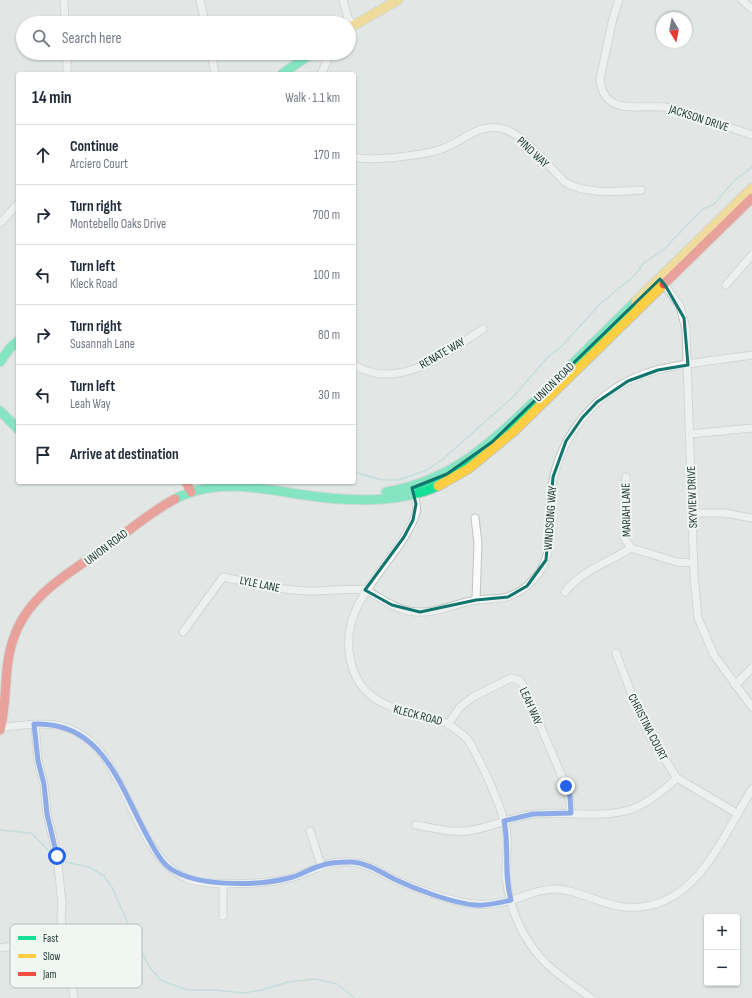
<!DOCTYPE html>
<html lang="en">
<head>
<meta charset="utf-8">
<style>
	:root { --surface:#fff; --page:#f2f2f3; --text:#1f2937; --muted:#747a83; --line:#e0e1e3 }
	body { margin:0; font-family:"Sofia Sans Condensed",sans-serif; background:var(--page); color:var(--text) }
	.controls { position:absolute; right:12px; bottom:12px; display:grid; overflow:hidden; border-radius:4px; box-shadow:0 1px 3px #0004 }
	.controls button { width:36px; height:36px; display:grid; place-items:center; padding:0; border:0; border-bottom:1px solid var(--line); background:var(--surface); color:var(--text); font:20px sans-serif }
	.compass { position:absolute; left:656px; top:12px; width:36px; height:36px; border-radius:50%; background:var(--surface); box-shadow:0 1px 3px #0004; rotate:170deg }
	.stop { position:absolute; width:12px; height:12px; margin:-9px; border:3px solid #2563eb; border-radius:50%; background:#fff }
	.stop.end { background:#2563eb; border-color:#fff; box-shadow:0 1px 4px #0008 }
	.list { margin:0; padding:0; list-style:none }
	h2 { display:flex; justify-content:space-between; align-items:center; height:52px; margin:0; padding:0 16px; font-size:17px }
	h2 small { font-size:13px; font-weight:400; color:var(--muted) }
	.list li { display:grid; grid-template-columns:26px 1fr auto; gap:12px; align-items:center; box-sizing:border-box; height:60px; padding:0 16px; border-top:1px solid var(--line) }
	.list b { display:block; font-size:15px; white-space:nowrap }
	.list p { margin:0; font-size:13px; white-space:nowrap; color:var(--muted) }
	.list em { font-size:13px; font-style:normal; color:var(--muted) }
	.icon { flex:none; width:22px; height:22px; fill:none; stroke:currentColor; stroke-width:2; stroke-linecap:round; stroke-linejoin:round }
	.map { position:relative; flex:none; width:752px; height:998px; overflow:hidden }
	.search { position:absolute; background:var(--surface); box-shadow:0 1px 3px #0004; left:16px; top:16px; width:340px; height:44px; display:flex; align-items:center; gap:10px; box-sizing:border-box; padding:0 14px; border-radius:22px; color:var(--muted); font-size:15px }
	.panel { position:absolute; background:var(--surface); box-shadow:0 1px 3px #0004; left:16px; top:72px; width:340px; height:412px; border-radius:4px }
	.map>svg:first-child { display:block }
</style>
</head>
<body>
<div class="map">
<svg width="752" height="998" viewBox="0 0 752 998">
	<rect width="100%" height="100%" fill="#e2e7e5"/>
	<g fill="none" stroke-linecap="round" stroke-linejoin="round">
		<g stroke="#a4d1d5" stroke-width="1.5">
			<path d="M354,472L382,480H399L427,470L443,459L512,398L548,357L561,347L601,303L633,277L644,263L662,251L703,209L713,205L735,180L752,167"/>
			<path d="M0,830L31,833L54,856"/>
			<path d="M60,861L89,867L104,876L112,887L132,933L150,968L162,981L188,990H215L244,993L262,990L288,982L315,979L337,984L355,998"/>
		</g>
		<g stroke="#bfc4c2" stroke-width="9">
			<g id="street">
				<path d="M64,0L65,23"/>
				<path d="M200,0L205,23"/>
				<path d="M343,0L348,18L353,25"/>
				<path d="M619,0L613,18L600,79C604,120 644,102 672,108L752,135"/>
				<path d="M742,0L752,9"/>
				<path d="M67,53V74"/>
				<path d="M211,53L215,74"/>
				<path d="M321,74L331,53"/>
				<path d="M354,157C371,162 424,155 442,149C464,141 481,120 507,130C528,139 549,167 566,183C590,195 615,191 641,190"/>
				<path d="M0,223L18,204"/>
				<path d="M661,280L680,306L686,329L694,576L698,618L714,655L752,707"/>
				<path d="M726,285L752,255"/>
				<path d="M354,365C399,392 446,353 483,329"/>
				<path d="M690,434L752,428"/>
				<path d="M626,477L627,525L625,539L631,548L677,562L694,563"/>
				<path d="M413,491C415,498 418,506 416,513C414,521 409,529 405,536C383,573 344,604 349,651C354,698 386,707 425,717C440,721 447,721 459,732C463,735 468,738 470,743C484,769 503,806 507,835C509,849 505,863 506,877C509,906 521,936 541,958C555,974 575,986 591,998"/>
				<path d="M693,513H724L752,518"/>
				<path d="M475,518L478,543L476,600"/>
				<path d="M565,592C582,570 608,563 631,548"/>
				<path d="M183,632L223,577C252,583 279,590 308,591C325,592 352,587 366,590C371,592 374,595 378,597C387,603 399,609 409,611C433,616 454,603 477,600C487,598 497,600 507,597C517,594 526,588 533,580C555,557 548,531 550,502C554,440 596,386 657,370C688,362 721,360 752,355"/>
				<path d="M616,653L638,711L652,740L677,778L738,814"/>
				<path d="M735,685L752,668"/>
				<path d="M449,723L460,707L473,697L511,678L519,680L523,685L566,786L569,797L571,813"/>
				<path d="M35,724L38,761L44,784L47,814L57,856L62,903L61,919L74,998"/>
				<path d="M1,727C22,726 43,721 64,727C128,744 128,851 186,878C206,887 269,884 290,878C311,872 327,860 350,862C367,863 382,873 396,880C416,889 439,897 461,902C481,907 499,904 518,898C530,894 541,889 554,889C577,889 599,904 624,907C695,914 721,838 752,789"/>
				<path d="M416,825C434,828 454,834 473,830C494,826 514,816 535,814C566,811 602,819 632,809C649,803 664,790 677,778"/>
				<path d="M310,831L321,865"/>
				<path d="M223,916V883"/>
				<path d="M0,948L76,935L98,937"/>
			</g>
		</g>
		<g stroke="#bec5c2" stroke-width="11">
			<g id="fast">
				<path d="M282,74L312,53"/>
				<path d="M0,362L10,348L18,341"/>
				<path d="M0,411L18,429"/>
				<path d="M386,492C458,480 499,435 549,387C578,358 607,330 636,301"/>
				<path d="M175,499C214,479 257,487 297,494C342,501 396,505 438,486"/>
			</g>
		</g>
		<g stroke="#bec5c2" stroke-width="11">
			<g id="slow">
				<path d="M349,28L398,0"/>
				<path d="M636,301L752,188"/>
				<path d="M438,486L468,469L514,431L664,284"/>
			</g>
		</g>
		<g stroke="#bec5c2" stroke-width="11">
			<g id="jam">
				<path d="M664,284L752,198"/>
				<path d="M186,482L191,492"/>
				<path d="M0,730C8,700 3,669 13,640C28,593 73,571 111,544C132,528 152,511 175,499"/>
			</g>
		</g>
		<use href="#street" stroke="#fbfbfb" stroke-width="7"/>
		<use href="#fast" stroke="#16e098" stroke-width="9"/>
		<use href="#slow" stroke="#ffcf43" stroke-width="9"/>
		<use href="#jam" stroke="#f24e42" stroke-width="9"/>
	</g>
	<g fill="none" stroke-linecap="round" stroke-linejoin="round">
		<path stroke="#2563eb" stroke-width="5" d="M57,856L47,814L44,784L38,761L34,724C101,721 119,783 145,832C151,843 157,856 166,865C191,888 257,886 289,878C299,876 309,869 320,866C329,862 340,862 350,862C365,862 381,872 394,879C415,889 452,903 475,905C487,906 499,903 511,900C503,871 510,849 504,821L533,814L571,813L570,797L566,786"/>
	</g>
	<path d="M0 0H752V998H0ZM660,279L665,285L684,318L688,365L658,370L628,381L597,402L582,418L566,441L553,477L546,560L527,586L508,597L476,600L420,612L392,605L365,590L404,537L413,520L416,504L412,488L447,474L492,442Z" fill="#e2e7e5" fill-opacity=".55" fill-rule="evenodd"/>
	<path fill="none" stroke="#0f766e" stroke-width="3" stroke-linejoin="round" d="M660,279L665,285L684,318L688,365L658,370L628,381L597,402L582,418L566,441L553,477L546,560L527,586L508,597L476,600L420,612L392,605L365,590L404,537L413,520L416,504L412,488L447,474L492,442Z"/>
	<g text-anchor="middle" stroke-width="4" stroke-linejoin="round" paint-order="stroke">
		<g font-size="12" fill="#213931" stroke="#f0f7f3">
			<text transform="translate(699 118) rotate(18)" y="4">JACKSON DRIVE</text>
			<text transform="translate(533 152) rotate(43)" y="4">PINO WAY</text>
			<text transform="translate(442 353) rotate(-30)" y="4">RENATE WAY</text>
			<text transform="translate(554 382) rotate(-44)" y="4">UNION ROAD</text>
			<text transform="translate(692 497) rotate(-92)" y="4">SKYVIEW DRIVE</text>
			<text transform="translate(626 510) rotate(-91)" y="4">MARIAH LANE</text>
			<text transform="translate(550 518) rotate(-86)" y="4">WINDSONG WAY</text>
			<text transform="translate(106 547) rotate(-37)" y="4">UNION ROAD</text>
			<text transform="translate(260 584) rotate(12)" y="4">LYLE LANE</text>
			<text transform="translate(531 706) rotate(66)" y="4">LEAH WAY</text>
			<text transform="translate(418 715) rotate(15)" y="4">KLECK ROAD</text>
			<text transform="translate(648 727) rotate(63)" y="4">CHRISTINA COURT</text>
		</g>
	</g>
	<rect x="10" y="924" width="132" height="64" rx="6" fill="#f0f7f3" stroke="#b2beb9" stroke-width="1"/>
	<rect x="18" y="936" width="18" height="4" fill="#16e098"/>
	<rect x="18" y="954" width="18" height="4" fill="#ffcf43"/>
	<rect x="18" y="972" width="18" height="4" fill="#f24e42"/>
	<g font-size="11" fill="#213931">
		<text x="43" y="942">Fast</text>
		<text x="43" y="960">Slow</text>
		<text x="43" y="978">Jam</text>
	</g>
</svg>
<div class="controls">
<button>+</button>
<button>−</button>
</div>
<svg class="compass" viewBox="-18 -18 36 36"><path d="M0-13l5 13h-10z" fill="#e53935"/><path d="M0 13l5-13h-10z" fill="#747a83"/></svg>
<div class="stop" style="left:57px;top:856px"></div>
<div class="stop end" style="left:566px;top:786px"></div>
<div class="search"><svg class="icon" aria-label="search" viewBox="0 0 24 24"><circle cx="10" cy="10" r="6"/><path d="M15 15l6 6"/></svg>Search here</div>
<section class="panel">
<h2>14 min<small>Walk · 1.1 km</small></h2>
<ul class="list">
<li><svg class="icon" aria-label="ahead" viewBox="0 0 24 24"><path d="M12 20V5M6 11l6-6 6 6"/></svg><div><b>Continue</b><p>Arciero Court</p></div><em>170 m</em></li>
<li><svg class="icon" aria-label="right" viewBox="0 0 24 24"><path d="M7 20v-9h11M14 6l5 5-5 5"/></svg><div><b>Turn right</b><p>Montebello Oaks Drive</p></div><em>700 m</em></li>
<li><svg class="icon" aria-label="left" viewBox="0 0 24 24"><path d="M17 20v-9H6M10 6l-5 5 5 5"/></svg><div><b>Turn left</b><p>Kleck Road</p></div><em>100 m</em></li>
<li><svg class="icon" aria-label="right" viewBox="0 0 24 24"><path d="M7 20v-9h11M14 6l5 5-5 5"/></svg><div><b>Turn right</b><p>Susannah Lane</p></div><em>80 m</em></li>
<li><svg class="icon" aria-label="left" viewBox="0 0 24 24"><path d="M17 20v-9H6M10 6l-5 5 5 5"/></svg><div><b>Turn left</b><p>Leah Way</p></div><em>30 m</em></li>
<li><svg class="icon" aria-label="arrive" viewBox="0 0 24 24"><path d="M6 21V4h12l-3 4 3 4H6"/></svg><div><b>Arrive at destination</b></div></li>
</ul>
</section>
</div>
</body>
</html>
